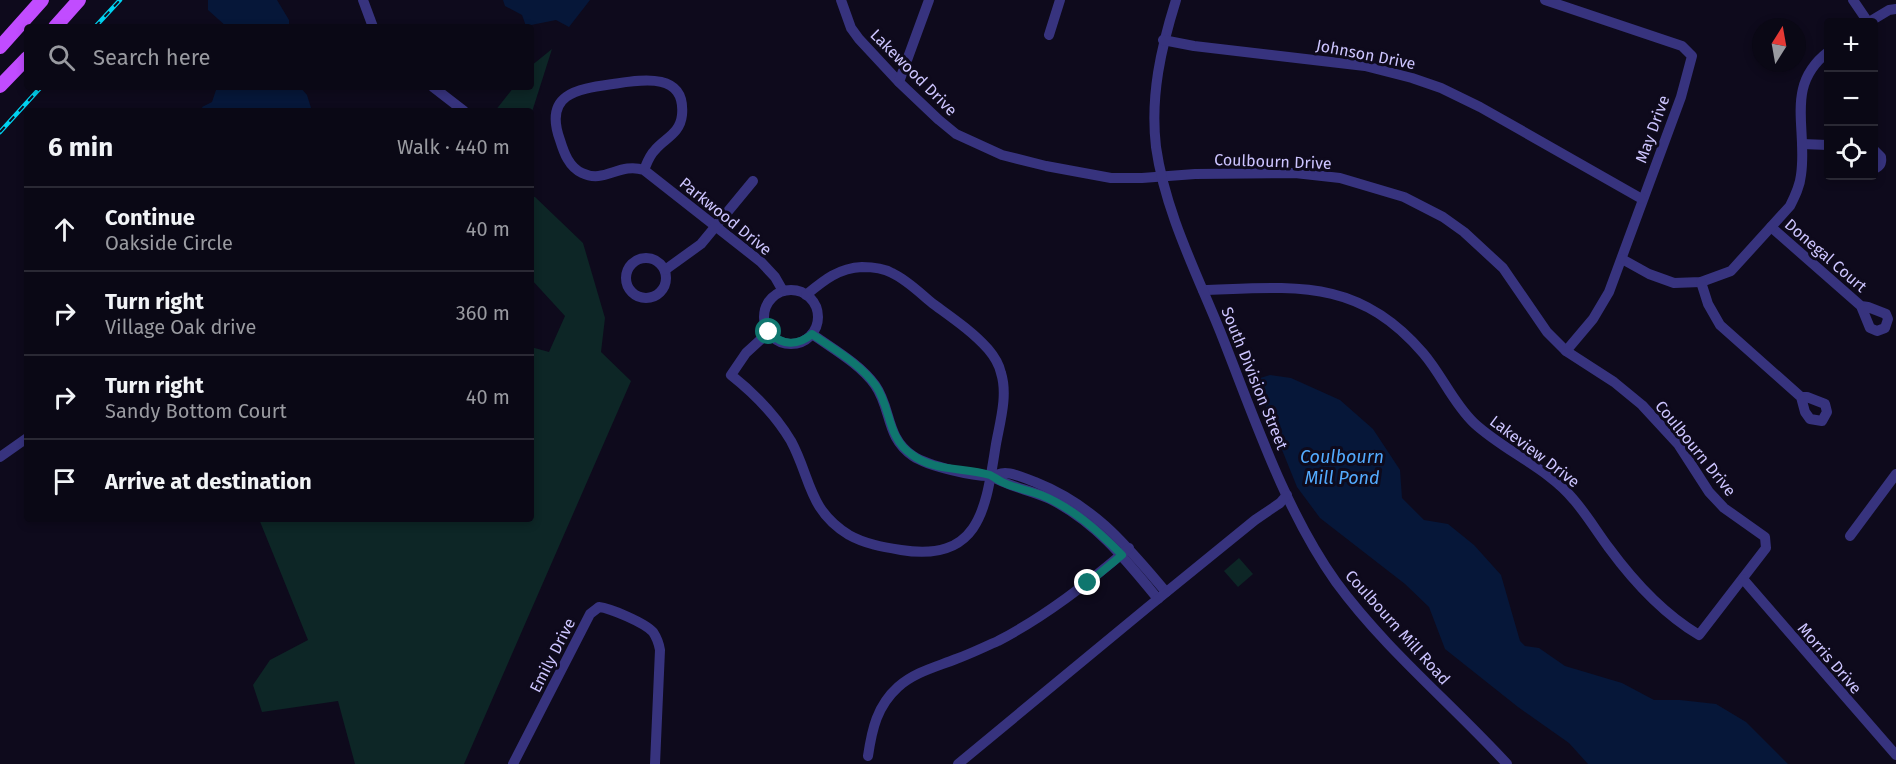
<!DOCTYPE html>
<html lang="en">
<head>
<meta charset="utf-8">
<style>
	:root { --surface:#0a0815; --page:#13111e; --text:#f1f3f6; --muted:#999aa0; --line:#2a2934 }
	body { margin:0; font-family:"Fira Sans",sans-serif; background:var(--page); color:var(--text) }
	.controls { position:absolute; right:18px; top:18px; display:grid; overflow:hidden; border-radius:6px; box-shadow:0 3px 9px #0003 }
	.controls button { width:54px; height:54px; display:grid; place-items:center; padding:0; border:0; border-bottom:2px solid var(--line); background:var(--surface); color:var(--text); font:30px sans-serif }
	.compass { position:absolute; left:1752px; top:18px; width:54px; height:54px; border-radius:50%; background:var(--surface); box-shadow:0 3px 9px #0003; rotate:11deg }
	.stop { position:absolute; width:18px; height:18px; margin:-14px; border:4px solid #0f766e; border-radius:50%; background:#fff }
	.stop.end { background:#0f766e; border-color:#fff; box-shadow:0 2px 6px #0008 }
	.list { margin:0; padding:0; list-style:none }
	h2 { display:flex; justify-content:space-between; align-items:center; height:78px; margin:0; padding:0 24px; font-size:26px }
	h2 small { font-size:20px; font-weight:400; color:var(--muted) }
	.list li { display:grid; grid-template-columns:39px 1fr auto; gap:18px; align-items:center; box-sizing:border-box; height:84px; padding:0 24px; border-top:2px solid var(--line) }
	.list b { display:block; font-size:22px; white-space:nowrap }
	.list p { margin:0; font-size:20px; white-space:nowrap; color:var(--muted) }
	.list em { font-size:20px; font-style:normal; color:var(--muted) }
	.icon { flex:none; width:33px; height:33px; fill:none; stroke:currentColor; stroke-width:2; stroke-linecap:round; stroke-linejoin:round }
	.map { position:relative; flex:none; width:1896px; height:764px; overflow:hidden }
	.search { position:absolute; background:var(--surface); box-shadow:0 3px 9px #0003; left:24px; top:24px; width:510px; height:66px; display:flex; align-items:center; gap:15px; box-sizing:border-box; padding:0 21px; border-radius:6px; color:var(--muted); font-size:22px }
	.panel { position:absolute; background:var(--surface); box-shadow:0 3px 9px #0003; left:24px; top:108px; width:510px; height:414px; border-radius:6px }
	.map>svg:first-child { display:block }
</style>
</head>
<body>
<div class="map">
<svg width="1896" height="764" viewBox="0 0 1896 764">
	<rect width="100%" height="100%" fill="#0e0a1c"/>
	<g fill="#0d2626">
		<path d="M552,49L531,115V111H495L514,87H531V66Z"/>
		<path d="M531,196L535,197L583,243L605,318L601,352L631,381L464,764H355L338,701L262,712L253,685L270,660L308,640L259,519H531V347L549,352L565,316L531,279Z"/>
		<path d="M1239,558L1253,574L1238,587L1224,571Z"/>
	</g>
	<g fill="#061739">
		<path d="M208,0H277L289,20V27H227L208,10Z"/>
		<path d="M503,0H590L569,27L556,20L526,26L522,15L505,6Z"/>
		<path d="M217,87H300L307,95L312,111H204L202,107L212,102Z"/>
		<path d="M1270,375L1291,378L1340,400L1373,429L1400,470L1402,498L1424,520L1448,524L1474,545L1501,575L1520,641L1525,646L1539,648L1565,666L1622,683L1654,700H1680L1716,704L1746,722L1788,764H1588L1569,743L1518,707L1445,649L1429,607L1405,584L1320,518L1297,487L1270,420L1257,379Z"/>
	</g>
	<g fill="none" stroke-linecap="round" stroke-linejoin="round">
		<g stroke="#37337e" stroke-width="10">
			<path d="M363,0L373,27"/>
			<path d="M841,0L851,28L859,39L899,82L939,120L956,134L1002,155L1046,166L1111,178H1142L1195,174L1295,173L1340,178L1404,197L1443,217L1464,232L1503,268L1547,332L1566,351L1614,382L1642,405L1678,444L1709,492L1724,508L1765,537L1766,548L1699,635C1662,613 1634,582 1609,548C1597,532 1587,515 1574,500C1548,468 1504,451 1474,423C1453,403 1442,375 1423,353C1358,277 1294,287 1203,290"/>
			<path d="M1176,0C1161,48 1150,96 1156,147C1165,211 1196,272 1220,331C1253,414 1284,509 1336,582C1385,649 1451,703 1507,764"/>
			<path d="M1545,0L1682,46L1692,56L1681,97L1609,292L1593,319L1566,351"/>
			<path d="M1853,0L1868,22"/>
			<path d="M1869,22L1889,10L1896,9"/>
			<path d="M1049,35L1060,0"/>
			<path d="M1163,40L1194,46L1365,66L1412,78L1441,88L1480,107L1642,199"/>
			<path d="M899,82L929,0"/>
			<path d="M433,87L464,111"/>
			<path d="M1802,144L1828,145"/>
			<path d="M1874,150L1881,157C1882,164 1880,166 1874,169"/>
			<path d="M644,170C647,163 649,156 655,150C665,138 680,134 682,115C686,71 640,80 613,84C578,89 543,93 560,140C564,153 569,167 582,173C605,184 619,162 644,170L761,262L775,277L783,291"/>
			<path d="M1771,227L1861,306L1868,307L1886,314L1888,319L1885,328L1877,331L1870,328L1861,306"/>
			<circle cx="646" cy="278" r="20"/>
			<path d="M1622,259L1649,274L1674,283L1701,282L1731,271L1790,206C1795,196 1800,186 1801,175C1808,128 1784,86 1828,52"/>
			<path d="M665,270L701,244L753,181"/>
			<path d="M1701,282L1708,304L1720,325L1801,397H1807L1825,404L1827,412L1822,421L1810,419L1805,412L1801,397"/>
			<circle cx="791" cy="317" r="27"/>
			<path d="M769,332L746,353L731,375C755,394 775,414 791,441C811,478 808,510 849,535C865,544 883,547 901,550C982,563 986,505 996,444C1000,422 1008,395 1001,373C999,364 994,356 988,349C972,331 951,317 932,303C920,293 907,280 892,273C883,268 872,267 862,267C838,268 823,281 806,295"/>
			<path d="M812,334C833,349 860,364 875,385C892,409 885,437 913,456C928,466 974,477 992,476C996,475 1001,473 1005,473C1015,473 1026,479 1035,482C1095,506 1126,545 1166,592"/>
			<path d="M0,457L27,438"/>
			<path d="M991,476C1009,487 1031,490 1050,499C1096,522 1126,560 1158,599"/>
			<path d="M1850,536L1896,474"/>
			<path d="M1743,579L1896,755"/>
			<path d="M868,756C872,729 877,706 898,687C915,672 936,667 956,659C970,654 984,647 998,641C1046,616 1088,583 1129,548"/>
			<path d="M513,764L590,614L599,607C610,608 645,623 653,632C657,638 659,644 660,650L655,764"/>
			<path d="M958,764L1148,607L1255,520L1280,503L1287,495"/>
		</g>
		<g stroke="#c14cff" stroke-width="14">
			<path d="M55,27L79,0"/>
			<path d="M0,47L42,0"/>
			<path d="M0,86L27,58"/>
		</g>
		<g stroke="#00d2f0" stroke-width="4.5">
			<g id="rail">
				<path d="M95,27L120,0"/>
				<path d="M0,132L41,87"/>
			</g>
		</g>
		<use href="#rail" stroke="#0e0a1c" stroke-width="2" stroke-dasharray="7" stroke-linecap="butt"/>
	</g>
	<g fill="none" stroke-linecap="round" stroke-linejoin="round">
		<path stroke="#0f766e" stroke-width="8" d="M769,332C782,346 798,346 812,334C833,349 861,364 876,386C891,408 887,437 911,454C934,472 963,467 990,475C994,477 998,480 1002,482C1014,488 1028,490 1041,495C1073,508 1098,531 1122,555L1088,583"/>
	</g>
	<g text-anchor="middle" stroke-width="6" stroke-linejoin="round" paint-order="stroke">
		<g font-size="16" fill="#cdc5ff" stroke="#0e0a1c">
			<text transform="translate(1366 54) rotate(11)" y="6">Johnson Drive</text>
			<text transform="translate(914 72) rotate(45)" y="6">Lakewood Drive</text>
			<text transform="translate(1652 129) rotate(-70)" y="6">May Drive</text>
			<text transform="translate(1273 161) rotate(2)" y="6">Coulbourn Drive</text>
			<text transform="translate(726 216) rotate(39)" y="6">Parkwood Drive</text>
			<text transform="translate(1826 255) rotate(41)" y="6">Donegal Court</text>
			<text transform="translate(1255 378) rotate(68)" y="6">South Division Street</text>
			<text transform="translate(1696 448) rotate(51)" y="6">Coulbourn Drive</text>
			<text transform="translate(1535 451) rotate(37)" y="6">Lakeview Drive</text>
			<text transform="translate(1398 627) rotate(48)" y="6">Coulbourn Mill Road</text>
			<text transform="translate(552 655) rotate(-63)" y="6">Emily Drive</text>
			<text transform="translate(1830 658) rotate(49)" y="6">Morris Drive</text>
		</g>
		<g font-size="18" font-style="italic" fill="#53abff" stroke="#0e0a1c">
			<text x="1342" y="463">Coulbourn<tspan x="1342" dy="21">Mill Pond</tspan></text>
		</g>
	</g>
</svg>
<div class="controls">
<button>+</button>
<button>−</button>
<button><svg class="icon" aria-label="locate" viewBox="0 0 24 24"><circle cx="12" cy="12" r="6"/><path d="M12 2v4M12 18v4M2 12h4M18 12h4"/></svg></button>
</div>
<svg class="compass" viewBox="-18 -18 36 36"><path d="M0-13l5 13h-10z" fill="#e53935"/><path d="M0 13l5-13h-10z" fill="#999aa0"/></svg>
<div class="stop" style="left:769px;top:332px"></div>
<div class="stop end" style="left:1088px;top:583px"></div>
<div class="search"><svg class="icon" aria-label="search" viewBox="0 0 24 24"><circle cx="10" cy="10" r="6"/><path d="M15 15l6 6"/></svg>Search here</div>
<section class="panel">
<h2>6 min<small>Walk · 440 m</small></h2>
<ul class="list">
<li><svg class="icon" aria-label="ahead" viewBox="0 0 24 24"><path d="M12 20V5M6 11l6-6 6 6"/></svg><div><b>Continue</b><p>Oakside Circle</p></div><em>40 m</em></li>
<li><svg class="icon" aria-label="right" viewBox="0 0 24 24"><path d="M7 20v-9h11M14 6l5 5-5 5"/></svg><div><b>Turn right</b><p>Village Oak drive</p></div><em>360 m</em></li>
<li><svg class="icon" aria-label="right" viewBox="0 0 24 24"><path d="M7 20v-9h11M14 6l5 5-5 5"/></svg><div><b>Turn right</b><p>Sandy Bottom Court</p></div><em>40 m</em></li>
<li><svg class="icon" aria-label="arrive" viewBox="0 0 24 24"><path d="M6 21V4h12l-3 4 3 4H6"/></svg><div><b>Arrive at destination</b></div></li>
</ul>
</section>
</div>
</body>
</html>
